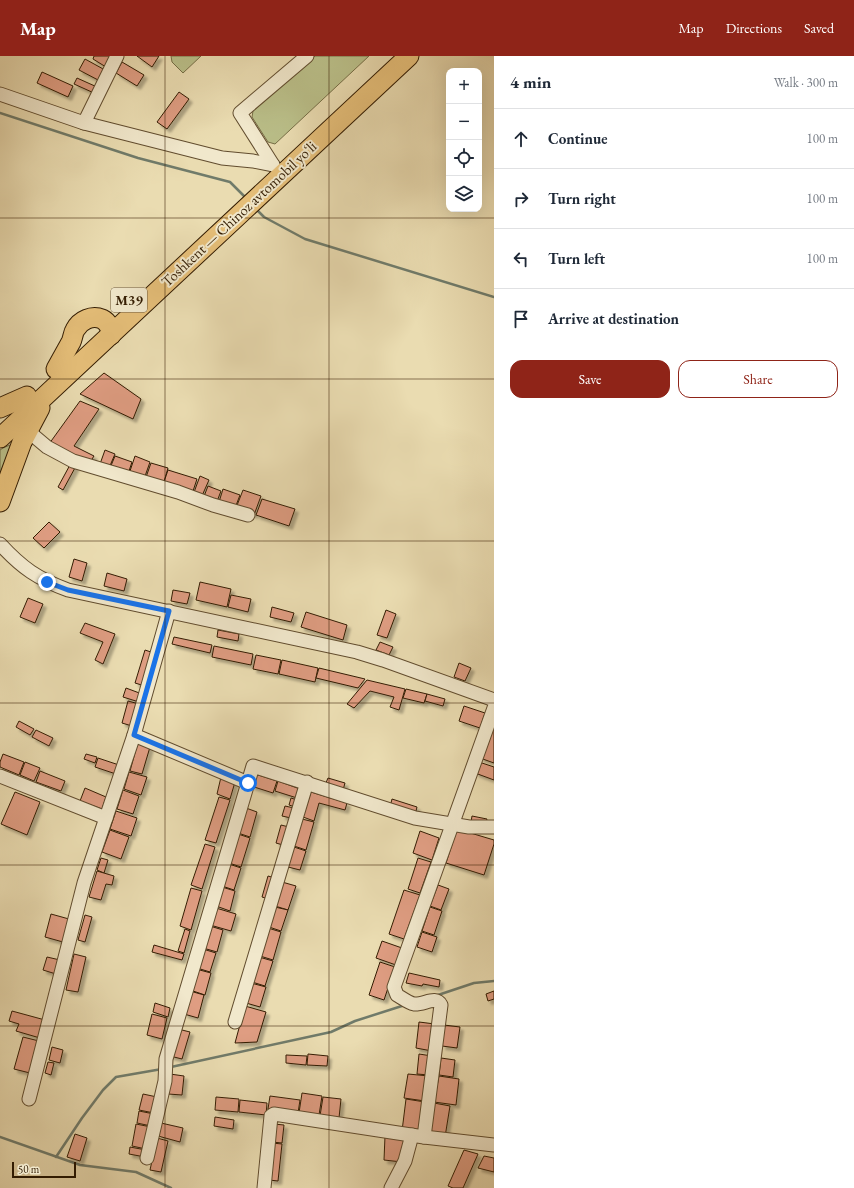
<!DOCTYPE html>
<html lang="en">
<head>
<meta charset="utf-8">
<style>
	:root { --surface:#fff; --page:#f6f6f7; --text:#1f2937; --muted:#747a83; --line:#e0e1e3; --accent:#8f2418 }
	body { margin:0; font-family:"EB Garamond",serif; background:var(--page); color:var(--text) }
	.controls { position:absolute; right:12px; top:12px; display:grid; overflow:hidden; border-radius:8px; box-shadow:0 4px 16px #0002 }
	.controls button { width:36px; height:36px; display:grid; place-items:center; padding:0; border:0; border-bottom:1px solid var(--line); background:var(--surface); color:var(--text); font:20px sans-serif }
	.scale { position:absolute; left:12px; bottom:10px; width:64px; box-sizing:border-box; padding-left:4px; border:2px solid #331c02; border-top:0; font-size:11px; line-height:14px; white-space:nowrap; color:#331c02; -webkit-text-stroke:3px #f1e8cc; paint-order:stroke }
	.stop { position:absolute; width:12px; height:12px; margin:-9px; border:3px solid #1a73e8; border-radius:50%; background:#fff }
	.stop.end { background:#1a73e8; border-color:#fff; box-shadow:0 1px 4px #0008 }
	.list { margin:0; padding:0; list-style:none }
	h2 { display:flex; justify-content:space-between; align-items:center; height:52px; margin:0; padding:0 16px; font-size:17px }
	h2 small { font-size:13px; font-weight:400; color:var(--muted) }
	.list li { display:grid; grid-template-columns:26px 1fr auto; gap:12px; align-items:center; box-sizing:border-box; height:60px; padding:0 16px; border-top:1px solid var(--line) }
	.list b { display:block; font-size:15px; white-space:nowrap }
	.list em { font-size:13px; font-style:normal; color:var(--muted) }
	.actions { display:flex; gap:8px; padding:12px 16px }
	.actions a { flex:1; padding:9px 0; border:1px solid var(--accent); border-radius:12px; text-align:center; font-size:14px; color:var(--accent) }
	.actions .main { background:var(--accent); color:#fff }
	.icon { flex:none; width:22px; height:22px; fill:none; stroke:currentColor; stroke-width:2; stroke-linecap:round; stroke-linejoin:round }
	.map { position:relative; flex:none; width:494px; height:1132px; overflow:hidden }
	header { display:flex; align-items:center; gap:24px; box-sizing:border-box; height:56px; padding:0 20px; background:var(--accent); color:#fff }
	header strong { font-size:19px }
	nav { display:flex; gap:22px; margin-inline-start:auto; font-size:14px }
	main { display:flex }
	aside { flex:1; background:var(--surface) }
	.map>svg:first-child { display:block }
</style>
</head>
<body>
<header>
<strong>Map</strong>
<nav><a>Map</a><a>Directions</a><a>Saved</a></nav>
</header>
<main>
<div class="map">
<svg width="494" height="1132" viewBox="0 0 494 1132">
	<defs>
		<filter id="shadow"><feDropShadow dx="3.5" dy="3.5" stdDeviation="1" flood-color="#0004"/></filter>
	</defs>
	<rect width="100%" height="100%" fill="#eadcb1"/>
	<filter id="stains"><feTurbulence type="fractalNoise" baseFrequency=".005" numOctaves="4"/><feColorMatrix values="0 0 0 0 .2 0 0 0 0 .09 0 0 0 0 .02 0 0 0 .5 -.17"/></filter>
	<radialGradient id="worn" r=".72"><stop offset=".6" stop-color="#630" stop-opacity="0"/><stop offset="1" stop-color="#630" stop-opacity=".3"/></radialGradient>
	<g fill="#babf89" stroke="#766e46">
		<path d="M171,0H201L183,17L172,6Z"/>
		<path d="M315,0H369L275,88L268,86L252,61L253,55Z"/>
		<path d="M10,389L13,391L0,429V394L3,392Z"/>
	</g>
	<g fill="none" stroke-linecap="round" stroke-linejoin="round">
		<g stroke="#707b6a" stroke-width="2.5">
			<path d="M0,57L138,102L230,126L246,142"/>
			<path d="M256,153L264,161L305,183L494,241"/>
			<path d="M435,940L474,927L494,925"/>
			<path d="M171,1011L331,976L355,965L405,949"/>
			<path d="M0,1081L80,1109L136,1116L171,1132"/>
			<path d="M56,1101L82,1062L103,1034L116,1021L162,1013"/>
		</g>
	</g>
	<g fill="#df9d82" stroke="#331c02" filter="url(#shadow)">
		<path d="M94,0H112L106,11L93,3Z"/>
		<path d="M137,0H159L152,11Z"/>
		<path d="M85,3L105,14L100,25L79,14Z"/>
		<path d="M122,6L144,19L137,30L116,17Z"/>
		<path d="M42,16L73,30L68,41L37,27Z"/>
		<path d="M77,22L97,31L94,37L74,28Z"/>
		<path d="M179,36L189,43L167,73L157,66Z"/>
		<path d="M104,317L141,343L133,363L80,338Z"/>
		<path d="M80,345L99,353L74,390L94,400L90,406L49,388Z"/>
		<path d="M105,394L115,398L109,412L100,408Z"/>
		<path d="M115,400L132,406L128,418L110,412Z"/>
		<path d="M135,400L150,406L144,423L129,418Z"/>
		<path d="M71,407L76,410L63,434L58,431Z"/>
		<path d="M151,407L168,412L163,429L145,424Z"/>
		<path d="M168,414L197,423L192,438L163,429Z"/>
		<path d="M200,420L209,424L201,442L193,439Z"/>
		<path d="M208,430L221,435L216,448L203,443Z"/>
		<path d="M223,433L240,439L235,452L219,446Z"/>
		<path d="M243,434L261,440L254,459L236,452Z"/>
		<path d="M262,443L295,453L289,470L256,459Z"/>
		<path d="M49,466L60,476L44,492L33,482Z"/>
		<path d="M74,503L87,507L82,525L69,521Z"/>
		<path d="M107,517L127,523L124,535L104,530Z"/>
		<path d="M200,526L231,533L227,551L196,544Z"/>
		<path d="M173,534L190,537L187,548L171,545Z"/>
		<path d="M231,539L251,543L248,556L228,551Z"/>
		<path d="M28,542L43,548L35,567L20,561Z"/>
		<path d="M272,551L294,557L291,566L270,561Z"/>
		<path d="M386,554L396,558L387,582L377,579Z"/>
		<path d="M306,556L347,569L343,584L301,571Z"/>
		<path d="M85,567L115,578L103,608L95,604L103,586L80,577Z"/>
		<path d="M218,574L239,578L238,585L217,581Z"/>
		<path d="M174,581L212,589L210,597L172,588Z"/>
		<path d="M380,586L393,591L389,599L376,594Z"/>
		<path d="M214,590L253,598L251,609L212,601Z"/>
		<path d="M145,594L154,597L145,630L135,627Z"/>
		<path d="M256,599L281,604L278,618L253,613Z"/>
		<path d="M282,604L318,612L315,626L279,618Z"/>
		<path d="M459,607L471,612L465,625L454,621Z"/>
		<path d="M319,612L365,623L358,632L316,622Z"/>
		<path d="M367,624L405,633L399,654L390,651L394,641L370,635L354,652L347,648Z"/>
		<path d="M126,632L142,638L139,646L123,641Z"/>
		<path d="M406,633L427,638L424,647L403,642Z"/>
		<path d="M427,638L445,643L443,650L425,645Z"/>
		<path d="M128,645L139,648L132,670L122,667Z"/>
		<path d="M464,650L485,657L480,672L459,665Z"/>
		<path d="M19,665L34,673L30,679L16,671Z"/>
		<path d="M490,672L494,673V707L480,702Z"/>
		<path d="M36,674L53,682L49,690L32,681Z"/>
		<path d="M138,686L150,691L142,718L130,715Z"/>
		<path d="M3,698L24,706L19,719L0,711V706Z"/>
		<path d="M86,698L97,701L95,707L84,703Z"/>
		<path d="M98,702L119,709L116,718L95,711Z"/>
		<path d="M25,706L40,712L34,725L20,719Z"/>
		<path d="M479,706L494,711V724L475,717Z"/>
		<path d="M40,715L65,725L61,735L36,726Z"/>
		<path d="M129,716L147,721L141,739L124,733Z"/>
		<path d="M255,718L277,725L273,737L251,730Z"/>
		<path d="M221,721L235,726L230,743L217,738Z"/>
		<path d="M328,722L345,727L343,734L325,729Z"/>
		<path d="M278,725L300,733L297,742L275,735Z"/>
		<path d="M85,732L106,741L102,753L80,745Z"/>
		<path d="M123,734L139,740L133,758L117,753Z"/>
		<path d="M15,736L40,746L27,779L1,768Z"/>
		<path d="M311,736L347,747L345,754L319,747L314,765L303,761Z"/>
		<path d="M219,741L230,744L216,787L205,784Z"/>
		<path d="M291,742L297,744L295,751L289,749Z"/>
		<path d="M392,743L417,751L415,759L390,751Z"/>
		<path d="M285,750L294,752L291,762L282,760Z"/>
		<path d="M246,752L257,756L250,781L238,777Z"/>
		<path d="M116,755L137,762L131,780L110,773Z"/>
		<path d="M472,760L487,763L485,769L471,766Z"/>
		<path d="M302,763L314,766L306,794L294,790Z"/>
		<path d="M281,769L289,771L283,789L276,787Z"/>
		<path d="M457,773L494,784V788L484,819L446,807Z"/>
		<path d="M110,774L129,781L121,803L102,796Z"/>
		<path d="M420,775L439,782L432,804L413,797Z"/>
		<path d="M238,778L250,782L241,811L229,807Z"/>
		<path d="M205,788L215,791L202,833L191,829Z"/>
		<path d="M294,791L306,795L300,814L288,811Z"/>
		<path d="M101,802L108,804L104,817L97,814Z"/>
		<path d="M418,802L431,806L420,837L408,833Z"/>
		<path d="M229,808L241,812L234,834L222,830Z"/>
		<path d="M97,815L114,820L112,829L106,828L101,844L89,841Z"/>
		<path d="M268,820L275,822L269,843L262,841Z"/>
		<path d="M282,826L296,830L288,854L275,850Z"/>
		<path d="M438,829L449,833L441,854L430,850Z"/>
		<path d="M222,831L235,835L230,855L216,850Z"/>
		<path d="M191,832L202,835L191,874L180,870Z"/>
		<path d="M404,834L420,839L404,883L389,878Z"/>
		<path d="M275,851L288,854L281,875L269,871Z"/>
		<path d="M430,851L442,855L434,879L422,875Z"/>
		<path d="M216,852L236,858L231,875L210,869Z"/>
		<path d="M51,858L69,863L63,886L45,881Z"/>
		<path d="M85,859L92,861L85,886L78,884Z"/>
		<path d="M210,870L223,874L217,896L203,892Z"/>
		<path d="M268,872L281,876L273,904L260,900Z"/>
		<path d="M185,873L190,875L184,897L178,895Z"/>
		<path d="M422,876L437,881L432,896L417,891Z"/>
		<path d="M382,885L402,892L396,909L376,902Z"/>
		<path d="M154,889L184,898L182,904L152,896Z"/>
		<path d="M203,893L216,897L210,916L197,912Z"/>
		<path d="M74,898L86,901L78,936L66,934Z"/>
		<path d="M47,901L60,904L56,918L43,914Z"/>
		<path d="M259,901L273,905L265,930L252,926Z"/>
		<path d="M380,906L395,911L384,944L369,939Z"/>
		<path d="M196,913L211,917L205,939L190,934Z"/>
		<path d="M409,917L440,924L439,931L423,928L422,930L406,927Z"/>
		<path d="M251,927L266,931L260,951L246,947Z"/>
		<path d="M190,935L204,939L198,962L184,958Z"/>
		<path d="M494,935V943L488,945L486,938Z"/>
		<path d="M155,947L170,952L168,961L153,956Z"/>
		<path d="M245,950L266,956L257,986L235,987Z"/>
		<path d="M12,955L45,964L40,982L16,975L19,968L9,965Z"/>
		<path d="M152,958L167,962L162,983L147,979Z"/>
		<path d="M419,966L435,968L432,995L416,992Z"/>
		<path d="M444,969L460,971L457,992L442,990Z"/>
		<path d="M178,973L190,976L182,1003L170,1000Z"/>
		<path d="M23,981L39,985L30,1017L14,1013Z"/>
		<path d="M52,991L63,994L60,1007L49,1004Z"/>
		<path d="M308,998L328,1000L327,1010L307,1009Z"/>
		<path d="M419,998L432,1000L429,1019L417,1018Z"/>
		<path d="M286,999L307,1000L306,1009L286,1007Z"/>
		<path d="M441,1002L455,1004L453,1021L439,1019Z"/>
		<path d="M48,1006L54,1007L51,1019L45,1017Z"/>
		<path d="M170,1018L184,1020L182,1039L168,1038Z"/>
		<path d="M408,1018L429,1020L425,1045L404,1042Z"/>
		<path d="M439,1020L459,1023L456,1049L434,1046Z"/>
		<path d="M302,1037L322,1040L319,1059L299,1057Z"/>
		<path d="M143,1038L157,1041L154,1057L139,1054Z"/>
		<path d="M270,1040L300,1044L298,1057L268,1053Z"/>
		<path d="M216,1041L239,1043L238,1056L215,1054Z"/>
		<path d="M323,1041L341,1043L339,1062L320,1060Z"/>
		<path d="M406,1043L425,1046L420,1077L402,1075Z"/>
		<path d="M240,1044L267,1047L266,1059L239,1056Z"/>
		<path d="M434,1047L450,1050L445,1081L430,1079Z"/>
		<path d="M139,1055L154,1058L151,1070L137,1067Z"/>
		<path d="M215,1061L234,1064L233,1073L214,1070Z"/>
		<path d="M161,1067L183,1072L180,1086L158,1080Z"/>
		<path d="M136,1068L151,1071L146,1093L132,1090Z"/>
		<path d="M274,1068L284,1069L282,1087L272,1086Z"/>
		<path d="M75,1078L87,1082L80,1105L67,1101Z"/>
		<path d="M385,1080L404,1081L402,1106L384,1104Z"/>
		<path d="M157,1082L168,1085L161,1116L150,1114Z"/>
		<path d="M272,1087L282,1088L278,1125L269,1124Z"/>
		<path d="M130,1091L146,1094L145,1101L129,1098Z"/>
		<path d="M464,1094L478,1098L463,1132H453L448,1130Z"/>
		<path d="M484,1100L494,1102V1116L478,1112Z"/>
	</g>
	<g fill="none" stroke-linecap="round" stroke-linejoin="round">
		<g stroke="#614c2e" stroke-width="15">
			<g id="minor">
				<path d="M0,38L84,67L222,102L253,105L273,109"/>
				<path d="M84,67L117,0"/>
				<path d="M273,109L240,57L307,0"/>
				<path d="M28,375L47,391L73,405L178,436L213,449L248,459"/>
				<path d="M0,488C22,512 38,523 68,534L357,596L383,604L494,644"/>
				<path d="M134,679L248,727"/>
				<path d="M0,720L106,762"/>
				<path d="M235,966L307,726"/>
				<path d="M29,1043L84,827L134,679L169,555"/>
				<path d="M424,1081L441,949C436,939 424,949 414,948C409,947 402,942 397,939L394,931L494,652"/>
				<path d="M147,1102L165,1025L166,1003L253,710L415,762L469,771H494"/>
				<path d="M264,1132L271,1060L274,1058L424,1081L494,1089"/>
				<path d="M391,1132L405,1105L412,1079"/>
			</g>
		</g>
		<g stroke="#331c02" stroke-width="21">
			<g id="highway">
				<path d="M56,313C61,304 66,295 71,286C73,282 73,277 75,274C80,264 92,259 102,263C108,266 111,272 111,279"/>
				<path d="M0,352L27,340"/>
				<path d="M0,382L409,0"/>
				<path d="M0,446L22,386L40,352"/>
			</g>
		</g>
		<use href="#minor" stroke="#f1e8cc" stroke-width="13"/>
		<use href="#highway" stroke="#e5be78" stroke-width="19"/>
	</g>
	<g fill="none" stroke-linecap="round" stroke-linejoin="round">
		<path stroke="#1a73e8" stroke-width="5" d="M47,526L68,534L169,555L134,679L248,727"/>
	</g>
	<path fill="none" stroke="#331c02" stroke-width="1" stroke-opacity="0.55" d="M165,0V1132M329,0V1132M0,162H494M0,323H494M0,485H494M0,647H494M0,809H494M0,970H494"/>
	<g text-anchor="middle" stroke-width="4" stroke-linejoin="round" paint-order="stroke">
		<rect fill="#f1e8cc" stroke="#6c593f" stroke-width="1" x="111" y="232" width="36" height="24" rx="3"/>
		<g font-size="14" font-weight="bold" fill="#331c02">
			<text x="129" y="249">M39</text>
		</g>
		<g font-size="15" fill="#331c02" stroke="#f1e8cc">
			<text transform="translate(239 158) rotate(-43)" y="5">Toshkent — Chinoz avtomobil yoʻli</text>
		</g>
	</g>
	<rect width="100%" height="100%" filter="url(#stains)"/>
	<rect width="100%" height="100%" fill="url(#worn)"/>
</svg>
<div class="controls">
<button>+</button>
<button>−</button>
<button><svg class="icon" aria-label="locate" viewBox="0 0 24 24"><circle cx="12" cy="12" r="6"/><path d="M12 2v4M12 18v4M2 12h4M18 12h4"/></svg></button>
<button><svg class="icon" aria-label="layers" viewBox="0 0 24 24"><path d="M12 4l9 5-9 5-9-5zM3 14l9 5 9-5"/></svg></button>
</div>
<div class="scale">50 m</div>
<div class="stop" style="left:248px;top:727px"></div>
<div class="stop end" style="left:47px;top:526px"></div>
</div>
<aside>
<h2>4 min<small>Walk · 300 m</small></h2>
<ul class="list">
<li><svg class="icon" aria-label="ahead" viewBox="0 0 24 24"><path d="M12 20V5M6 11l6-6 6 6"/></svg><div><b>Continue</b></div><em>100 m</em></li>
<li><svg class="icon" aria-label="right" viewBox="0 0 24 24"><path d="M7 20v-9h11M14 6l5 5-5 5"/></svg><div><b>Turn right</b></div><em>100 m</em></li>
<li><svg class="icon" aria-label="left" viewBox="0 0 24 24"><path d="M17 20v-9H6M10 6l-5 5 5 5"/></svg><div><b>Turn left</b></div><em>100 m</em></li>
<li><svg class="icon" aria-label="arrive" viewBox="0 0 24 24"><path d="M6 21V4h12l-3 4 3 4H6"/></svg><div><b>Arrive at destination</b></div></li>
</ul>
<div class="actions"><a class="main">Save</a><a>Share</a></div>
</aside>
</main>
</body>
</html>
